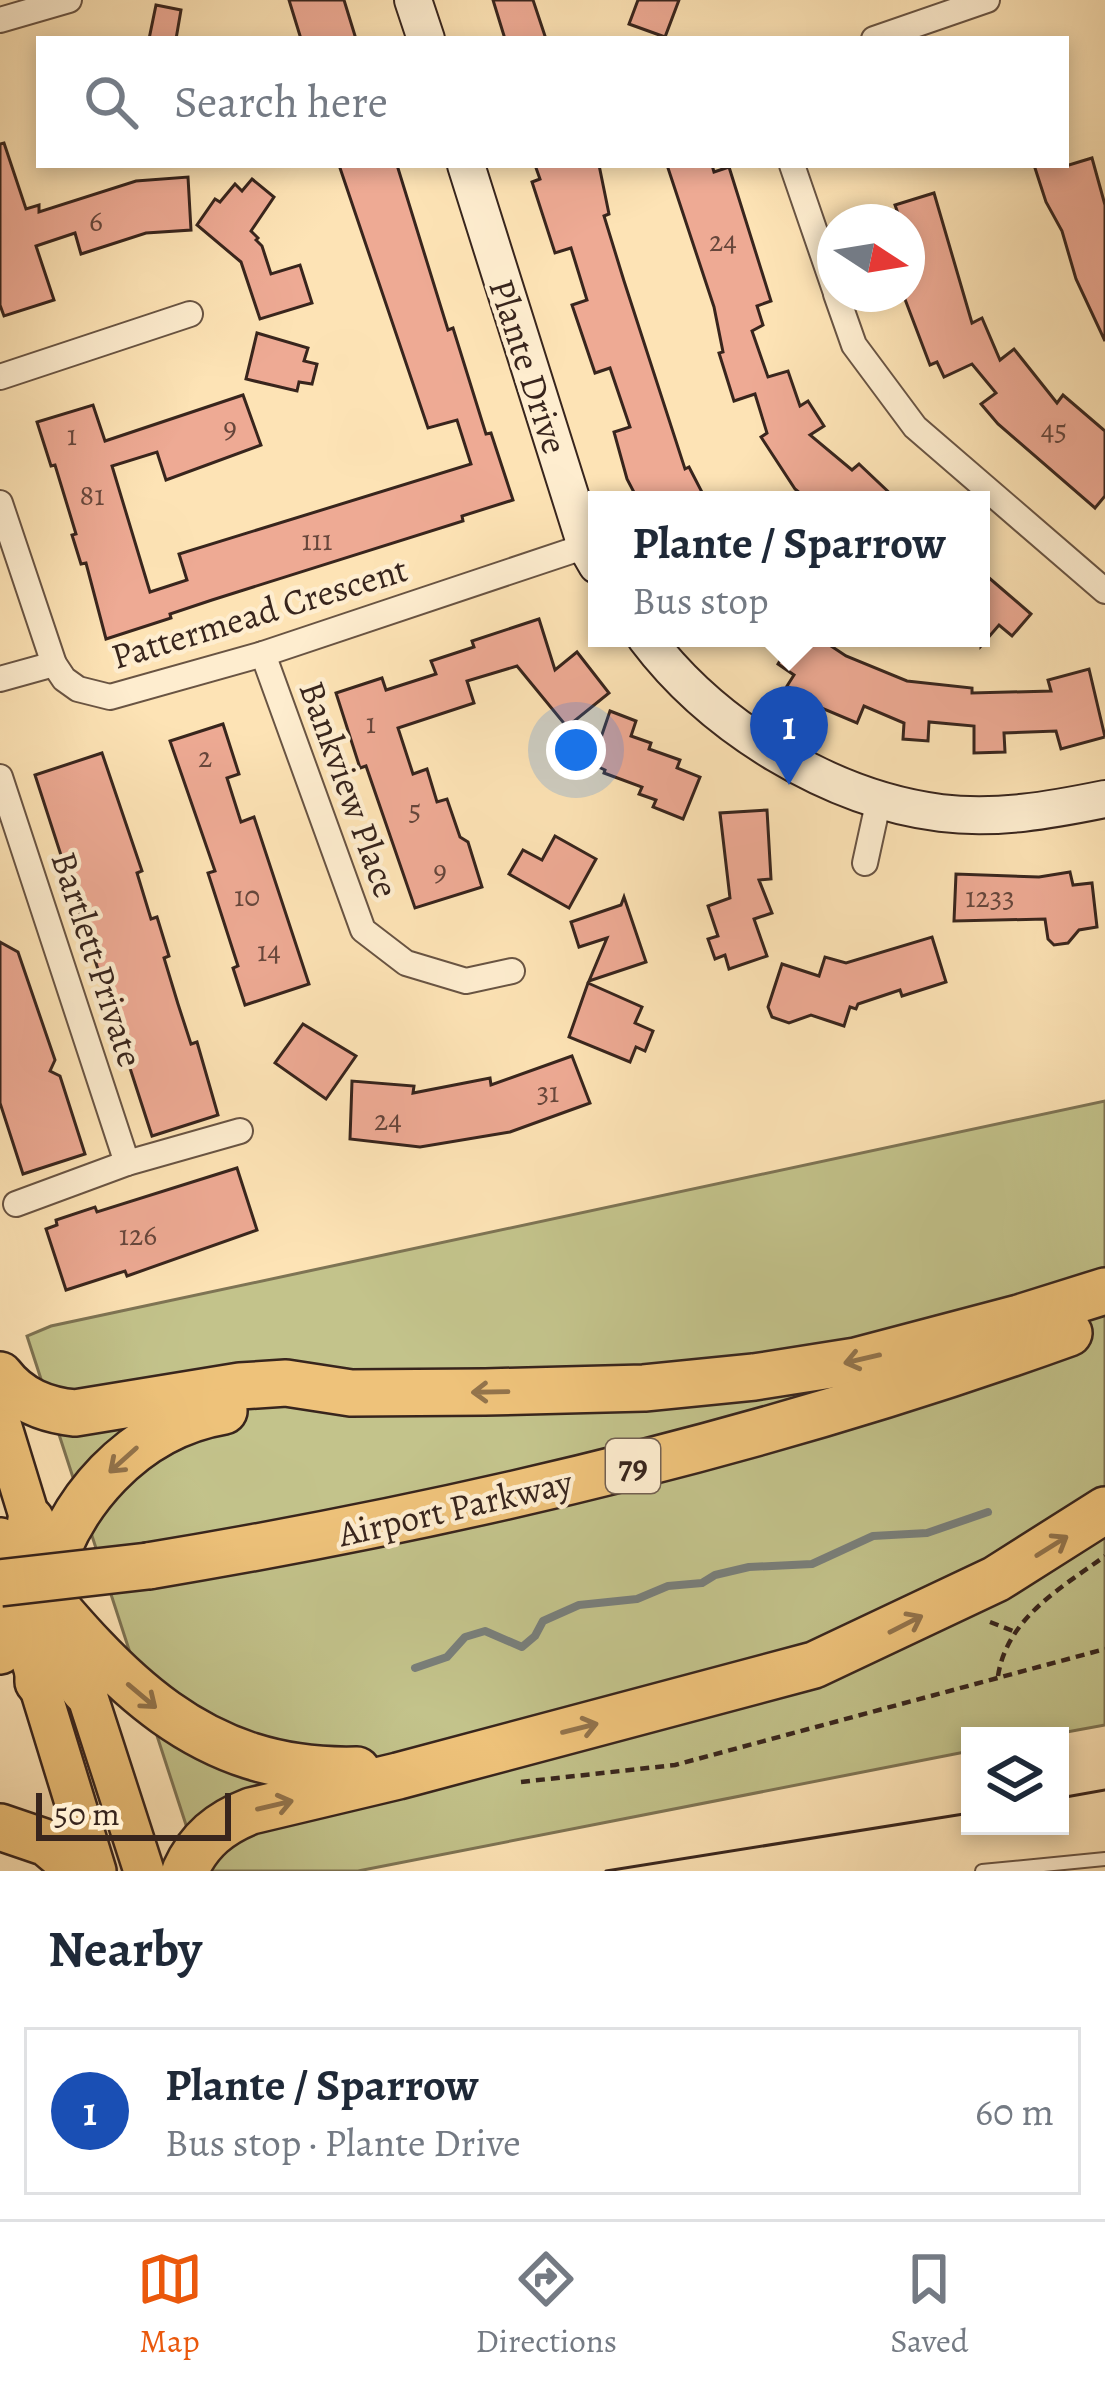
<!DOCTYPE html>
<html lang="en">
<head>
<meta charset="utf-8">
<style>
	:root { --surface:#fff; --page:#f6f6f7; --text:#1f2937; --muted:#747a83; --line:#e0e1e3; --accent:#ea580c }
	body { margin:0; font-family:Alegreya,serif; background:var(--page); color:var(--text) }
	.controls { position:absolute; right:36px; bottom:36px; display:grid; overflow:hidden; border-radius:0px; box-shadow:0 6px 18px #0003 }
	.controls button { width:108px; height:108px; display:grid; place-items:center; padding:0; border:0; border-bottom:3px solid var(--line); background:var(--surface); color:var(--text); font:60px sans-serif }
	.compass { position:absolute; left:817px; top:204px; width:108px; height:108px; border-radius:50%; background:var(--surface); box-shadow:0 6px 18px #0003; rotate:102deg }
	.scale { position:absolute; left:36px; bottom:30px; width:195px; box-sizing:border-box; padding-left:12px; border:6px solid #38251d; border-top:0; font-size:33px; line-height:42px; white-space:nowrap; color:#38251d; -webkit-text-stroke:9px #feedcf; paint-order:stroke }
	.you { position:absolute; left:576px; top:750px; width:42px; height:42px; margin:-30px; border:9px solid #fff; border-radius:50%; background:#1a73e8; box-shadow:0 0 0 18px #1a73e833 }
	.badge { display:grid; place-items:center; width:78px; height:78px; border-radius:50%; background:var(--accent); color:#fff; font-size:39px; font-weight:700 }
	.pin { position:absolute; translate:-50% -99px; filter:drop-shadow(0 3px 6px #0008) }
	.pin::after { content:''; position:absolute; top:63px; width:42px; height:36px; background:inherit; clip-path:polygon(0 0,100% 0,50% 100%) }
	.popup { position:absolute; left:588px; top:491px; width:402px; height:156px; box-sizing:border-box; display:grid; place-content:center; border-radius:0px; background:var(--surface); filter:drop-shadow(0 3px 9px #0005); font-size:39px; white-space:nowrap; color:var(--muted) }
	.popup b { font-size:45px; color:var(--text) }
	.popup::after { content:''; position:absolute; left:50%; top:100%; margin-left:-24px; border:24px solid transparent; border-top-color:var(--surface) }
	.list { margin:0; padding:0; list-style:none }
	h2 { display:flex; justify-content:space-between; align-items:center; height:156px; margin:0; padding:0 48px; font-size:51px }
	h2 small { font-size:39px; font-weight:400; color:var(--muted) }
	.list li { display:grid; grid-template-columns:78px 1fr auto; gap:36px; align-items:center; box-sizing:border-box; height:168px; margin:0 24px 24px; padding:0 24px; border:3px solid var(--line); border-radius:0px }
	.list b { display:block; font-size:45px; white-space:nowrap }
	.list p { margin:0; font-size:39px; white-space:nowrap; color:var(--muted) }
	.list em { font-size:39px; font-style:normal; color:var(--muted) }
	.icon { flex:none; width:66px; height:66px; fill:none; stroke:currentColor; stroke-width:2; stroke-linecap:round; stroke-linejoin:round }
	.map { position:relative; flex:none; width:1105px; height:1871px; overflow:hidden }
	.search { position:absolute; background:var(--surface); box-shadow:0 6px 18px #0003; left:36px; right:36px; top:36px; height:132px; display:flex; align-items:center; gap:30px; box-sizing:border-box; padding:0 42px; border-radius:0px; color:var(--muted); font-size:45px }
	.sheet { height:348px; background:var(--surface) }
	nav { display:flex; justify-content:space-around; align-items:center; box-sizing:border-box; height:168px; border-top:3px solid var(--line); background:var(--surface); font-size:33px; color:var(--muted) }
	nav a { display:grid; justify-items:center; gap:6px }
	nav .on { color:var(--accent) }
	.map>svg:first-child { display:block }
</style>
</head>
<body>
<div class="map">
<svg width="1105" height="1871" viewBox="0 0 1105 1871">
	<rect width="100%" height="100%" fill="#fde3b5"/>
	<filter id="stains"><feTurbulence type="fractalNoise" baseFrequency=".00167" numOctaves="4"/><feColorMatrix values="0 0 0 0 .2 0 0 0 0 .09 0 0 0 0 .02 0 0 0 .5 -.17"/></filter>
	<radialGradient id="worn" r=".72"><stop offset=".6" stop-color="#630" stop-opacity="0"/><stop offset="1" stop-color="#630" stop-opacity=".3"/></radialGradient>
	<path fill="#c3c38b" stroke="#7e7454" stroke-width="3" d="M1105,1101V1725L1045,1736H970V1751L358,1871H201L27,1336L51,1326Z"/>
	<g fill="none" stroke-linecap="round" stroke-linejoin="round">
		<path stroke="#797f7b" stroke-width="8" d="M415,1668L447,1657L465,1637L485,1631L522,1647L535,1636L543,1621L579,1605L637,1599L668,1586L702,1583L715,1575L749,1567L812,1564L873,1536L927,1533L988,1512"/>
	</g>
	<g fill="#eeaa94" stroke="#38251d" stroke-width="3">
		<path d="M289,0H344L356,39H301Z"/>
		<path d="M493,0H533L546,39H505Z"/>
		<path d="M638,0H679L665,37L629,24Z"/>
		<path d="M156,5L181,10L176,39H149Z"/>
		<path d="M4,143L26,209L39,205V212L136,181L188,177L191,230L146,233L81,254L75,233L36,246L54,300L4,316L0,305V144Z"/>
		<path d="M1092,158L1105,205V341L1076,279L1062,231L1046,202L1034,165H1069Z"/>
		<path d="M339,165H397L448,330L453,328L486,434L491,433L513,500L462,516L463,521L212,600L170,614L171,618L106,639L86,563L81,564L72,535L76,534L55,465L51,466L37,422L93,405L105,441L243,395L261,445L166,480L157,452L112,466L150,592L187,580L179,554L471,464L457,420L428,428Z"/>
		<path d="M535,165H599L609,214L604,216L624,281L685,469L689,467L706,500H638L627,479L614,432L630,427L610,368L595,373L572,305L587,300L571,248L555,253L532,182L540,179Z"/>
		<path d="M667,165H712L714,172L729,167L771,301L757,306L763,325L752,331L768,377L788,371L800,406L808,401L824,426L810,435L852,470L859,464L897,500H808L795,489L761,437L767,433L755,394L734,401L719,353L723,352L714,307Z"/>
		<path d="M252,179L274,197L251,231L258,238L256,240L262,246L271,274L300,265L312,303L260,319L241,262L197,225L215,199L220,202L235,184L242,191Z"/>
		<path d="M934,193L972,323L982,318L1000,360L1014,349L1057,403L1063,395L1105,431V496L1095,508L998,424L981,404L996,393L972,364L944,377L937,362L930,365L903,294H907V222H901L895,205Z"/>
		<path d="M257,333L308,348L304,361L317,364L312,384L299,382L297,391L246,379Z"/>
		<path d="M981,571L1031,614L1012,636L999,625L981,646Z"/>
		<path d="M539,619L555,670L577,652L609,693L567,727L517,666L467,681L474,703L398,728L413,774L427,769L437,802L447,799L460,837L468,842L482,887L415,908L366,766L360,768L336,693L382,678L386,690L436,674L431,661L474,647L472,641Z"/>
		<path d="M763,638H819L846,656L907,681L972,688V693L1051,691L1048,680L1089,669L1105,737L1061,749L1056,731L1004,733L1005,752L974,753V726L929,722L928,741L903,739L904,723L864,706L857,723L819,707L787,686L794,675L778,664L784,654Z"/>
		<path d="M610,711L636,721L631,736L651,743L649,749L680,760L677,768L700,777L683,819L653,807L656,800L639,794L642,787L604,773L605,770L592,764Z"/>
		<path d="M223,724L239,774L227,778L241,822L254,817L309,984L245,1005L233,968L238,966L208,873L215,871L170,741Z"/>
		<path d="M102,753L142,871L137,873L151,919L157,917L169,956L164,958L178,1004L191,1044L197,1042L218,1115L152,1136L35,775Z"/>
		<path d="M767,810L771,879L759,880L772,913L754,919L767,956L729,969L725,955L715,959L708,939L718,936L708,906L730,898L720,813Z"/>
		<path d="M555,836L596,859L569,908L509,874L523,850L542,860Z"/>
		<path d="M1070,872L1073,885L1092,883L1097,927L1079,930L1068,943L1054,945L1048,939L1045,919L954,921L956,874L1039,877Z"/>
		<path d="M624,897L646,962L589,981L607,938L579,947L571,922L621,905Z"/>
		<path d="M932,937L946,982L902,996L900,990L858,1004L856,1009L850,1007L844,1026L811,1015L789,1023L772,1017L768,1007L782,964L819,976L825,957L846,963Z"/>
		<path d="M0,942L18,952L55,1060L50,1071L60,1076L85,1154L23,1174L0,1103Z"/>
		<path d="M588,983L642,1007L635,1023L653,1031L645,1051L636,1047L630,1062L569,1037Z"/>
		<path d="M303,1024L356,1056L326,1099L275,1063Z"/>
		<path d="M572,1056L590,1103L510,1132L420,1147L350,1139L352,1081L414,1086L413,1093L490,1078L491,1085Z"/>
		<path d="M237,1168L257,1230L127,1276L125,1271L66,1290L46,1229L57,1225L56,1220L95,1207L97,1212Z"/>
	</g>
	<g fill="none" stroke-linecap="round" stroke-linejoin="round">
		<g stroke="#695443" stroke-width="16">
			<path id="lane" d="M982,1871L1105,1859"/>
		</g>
		<g stroke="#695443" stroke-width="28">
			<g id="street">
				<path d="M0,20L69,0"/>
				<path d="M874,39L987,0"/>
				<path d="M792,165L835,290"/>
				<path d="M836,294L854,345L915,427L1105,591"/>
				<path d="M0,377L190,314"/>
				<path d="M0,503L54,664L64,679L78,689L110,697L263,654L586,546"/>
				<path d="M263,654L363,930L406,963L466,981L512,971"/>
				<path d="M0,679L54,664"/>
				<path d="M0,777L127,1163"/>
				<path d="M865,863L879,799"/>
				<path d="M16,1204L127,1163L240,1131"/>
			</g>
		</g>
		<g stroke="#38251d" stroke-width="40">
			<g id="secondary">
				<path d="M413,0L426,39"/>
				<path d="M466,165L586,546L597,565"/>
				<path d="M646,638C713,727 830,799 941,813C996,820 1051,810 1105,799"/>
			</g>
		</g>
		<g stroke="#38251d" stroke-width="44">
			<g id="primary">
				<path d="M0,1421L39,1548"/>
				<path d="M30,1656L96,1871"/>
				<path d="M76,1661L144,1871"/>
			</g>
		</g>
		<g stroke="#38251d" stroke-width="50">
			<g id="highway">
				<path d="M0,1375C19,1400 45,1410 75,1413L240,1386L286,1383L351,1393L485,1392L644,1388L754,1377L856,1361L1019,1318L1105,1291"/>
				<path d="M0,1541C102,1660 183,1775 357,1770"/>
				<path d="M148,1566C462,1514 770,1441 1069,1333"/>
				<path d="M39,1632L85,1691"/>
				<path d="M0,1651L23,1568L31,1520"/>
				<path d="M38,1682C38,1651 37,1621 45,1590C65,1503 134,1426 224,1411"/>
				<path d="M0,1827L47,1843L80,1871"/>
				<path d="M185,1871C199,1840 220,1823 251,1811L398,1776L814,1665L996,1579L1105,1510"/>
			</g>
		</g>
		<g stroke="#38251d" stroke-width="4.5" stroke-dasharray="9 6" stroke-linecap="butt">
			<path d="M990,1622L1013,1631"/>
			<path d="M998,1676C1007,1618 1061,1588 1105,1556"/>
			<path d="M521,1782L675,1765L1105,1649"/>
		</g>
		<use href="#lane" stroke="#feedcf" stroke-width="12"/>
		<use href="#street" stroke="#feedcf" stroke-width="24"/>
		<use href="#secondary" stroke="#feedcf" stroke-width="36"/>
		<use href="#primary" stroke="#eec27a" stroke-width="39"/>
		<use href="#highway" stroke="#eec27a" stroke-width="45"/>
		<g stroke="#38251d" stroke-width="3">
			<path d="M1060,1798L1105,1790"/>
			<path d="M606,1871L970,1813"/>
		</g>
		<g stroke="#38251d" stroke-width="50" stroke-linecap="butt">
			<path id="highway-bridge" d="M0,1583L148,1566"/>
		</g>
		<use href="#highway-bridge" stroke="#eec27a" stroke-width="45"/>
	</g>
	<defs><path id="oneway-shaft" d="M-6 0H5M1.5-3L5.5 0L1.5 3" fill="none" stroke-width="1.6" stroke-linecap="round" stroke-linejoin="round" transform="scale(3)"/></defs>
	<g stroke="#93744c">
		<use href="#oneway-shaft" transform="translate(862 1359) rotate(167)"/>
		<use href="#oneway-shaft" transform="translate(490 1392) rotate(179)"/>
		<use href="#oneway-shaft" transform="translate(123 1460) rotate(138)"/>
		<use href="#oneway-shaft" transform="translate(1052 1546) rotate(-32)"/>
		<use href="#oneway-shaft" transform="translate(906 1624) rotate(-27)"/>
		<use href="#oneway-shaft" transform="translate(142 1696) rotate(40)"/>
		<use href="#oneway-shaft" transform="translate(580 1728) rotate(-14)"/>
		<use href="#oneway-shaft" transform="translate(275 1805) rotate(-13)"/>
	</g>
	<g text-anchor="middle" stroke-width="9" stroke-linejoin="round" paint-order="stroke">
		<g font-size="30" fill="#66463b">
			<text x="96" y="231">6</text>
			<text x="723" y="251">24</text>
			<text x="230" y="438">9</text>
			<text x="1054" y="440">45</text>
			<text x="72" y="445">1</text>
			<text x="92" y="505">81</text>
			<text x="317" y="550">111</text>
			<text x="371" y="733">1</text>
			<text x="205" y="767">2</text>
			<text x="415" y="820">5</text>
			<text x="440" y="881">9</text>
			<text x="247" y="906">10</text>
			<text x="990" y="907">1233</text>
			<text x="269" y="961">14</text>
			<text x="548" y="1102">31</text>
			<text x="388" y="1130">24</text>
			<text x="138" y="1245">126</text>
		</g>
		<rect fill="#feedcf" stroke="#736152" stroke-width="3" x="606" y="1439" width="54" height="54" rx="9"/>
		<g font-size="33" font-weight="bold" fill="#38251d">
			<text x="633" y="1478">79</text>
		</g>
		<g font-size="36" fill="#38251d" stroke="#feedcf">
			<text transform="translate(529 366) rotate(72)" y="13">Plante Drive</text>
			<text transform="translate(259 612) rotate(-17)" y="13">Pattermead Crescent</text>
			<text transform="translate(350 789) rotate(70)" y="13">Bankview Place</text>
			<text transform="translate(98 959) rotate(72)" y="13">Bartlett Private</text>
			<text transform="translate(455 1507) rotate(-13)" y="13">Airport Parkway</text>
		</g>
	</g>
	<rect width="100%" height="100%" filter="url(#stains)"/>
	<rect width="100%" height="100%" fill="url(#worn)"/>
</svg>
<div class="controls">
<button><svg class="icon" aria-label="layers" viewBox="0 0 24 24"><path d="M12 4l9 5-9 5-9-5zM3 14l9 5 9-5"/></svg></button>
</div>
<svg class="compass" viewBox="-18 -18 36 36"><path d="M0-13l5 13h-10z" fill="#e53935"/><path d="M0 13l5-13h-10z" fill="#747a83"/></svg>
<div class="scale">50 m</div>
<div class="you"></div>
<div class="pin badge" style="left:789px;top:785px;background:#1a4fb4">1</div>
<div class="popup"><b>Plante / Sparrow</b>Bus stop</div>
<div class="search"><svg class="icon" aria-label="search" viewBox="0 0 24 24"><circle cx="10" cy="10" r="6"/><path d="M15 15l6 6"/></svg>Search here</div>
</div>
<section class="sheet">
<h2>Nearby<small></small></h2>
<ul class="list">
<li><span class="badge" style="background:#1a4fb4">1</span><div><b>Plante / Sparrow</b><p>Bus stop · Plante Drive</p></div><em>60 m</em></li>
</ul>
</section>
<nav>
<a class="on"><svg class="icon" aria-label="map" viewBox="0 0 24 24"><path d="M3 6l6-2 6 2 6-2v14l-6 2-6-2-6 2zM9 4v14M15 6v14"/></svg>Map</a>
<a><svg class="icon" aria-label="directions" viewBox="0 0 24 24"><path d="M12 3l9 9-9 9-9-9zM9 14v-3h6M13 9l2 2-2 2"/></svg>Directions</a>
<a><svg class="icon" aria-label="saved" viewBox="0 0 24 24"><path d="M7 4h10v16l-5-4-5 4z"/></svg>Saved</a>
</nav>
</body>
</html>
